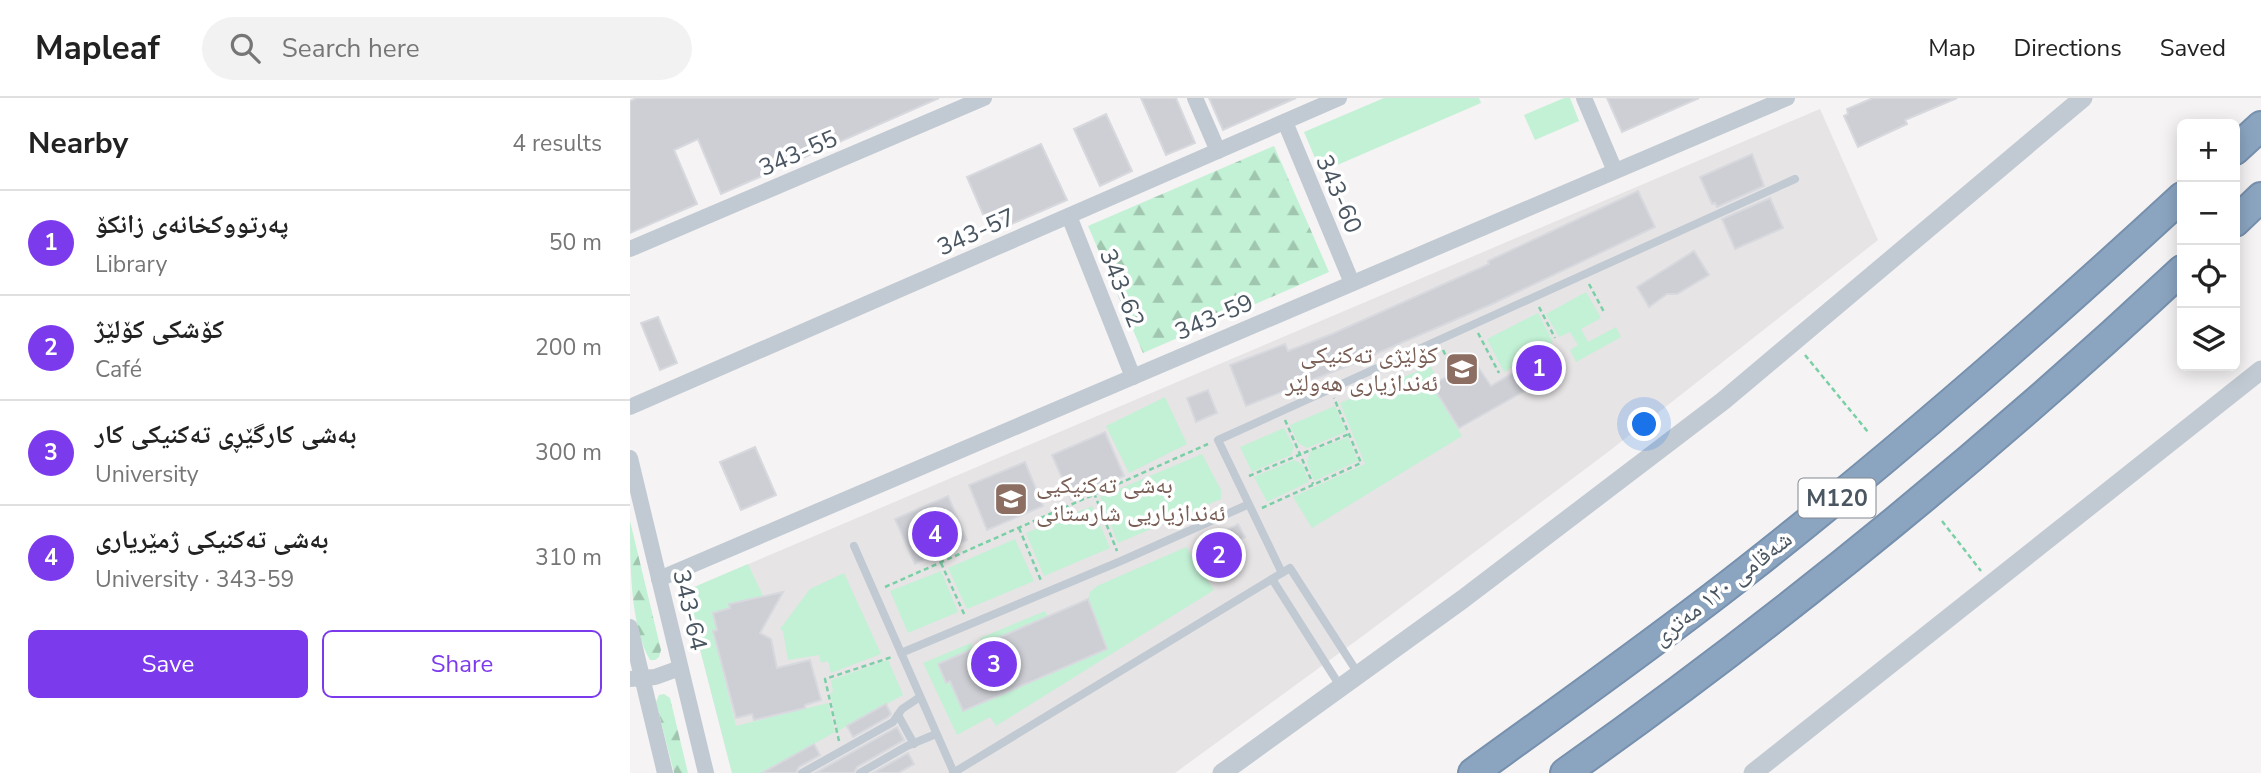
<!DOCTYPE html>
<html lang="en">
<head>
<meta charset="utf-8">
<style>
	:root { --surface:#fff; --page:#f2f2f2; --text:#222; --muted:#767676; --line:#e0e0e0; --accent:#7c3aed }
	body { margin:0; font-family:"Nunito Sans","Noto Naskh Arabic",sans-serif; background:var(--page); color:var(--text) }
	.controls { position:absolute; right:21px; top:21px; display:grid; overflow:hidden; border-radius:10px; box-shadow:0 4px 18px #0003 }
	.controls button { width:63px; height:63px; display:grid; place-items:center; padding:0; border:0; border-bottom:2px solid var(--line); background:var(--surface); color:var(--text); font:35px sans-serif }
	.you { position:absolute; left:1015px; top:327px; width:24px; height:24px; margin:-18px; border:5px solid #fff; border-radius:50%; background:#1a73e8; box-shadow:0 0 0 10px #1a73e833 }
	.badge { display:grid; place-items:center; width:46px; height:46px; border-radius:50%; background:var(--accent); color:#fff; font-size:23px; font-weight:700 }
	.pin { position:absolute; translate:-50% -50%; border:4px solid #fff; box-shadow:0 2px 7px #0006 }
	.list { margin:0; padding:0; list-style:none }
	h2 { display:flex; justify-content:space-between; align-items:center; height:91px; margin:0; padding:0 28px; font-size:30px }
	h2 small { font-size:23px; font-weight:400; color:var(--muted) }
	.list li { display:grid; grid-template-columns:46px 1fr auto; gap:21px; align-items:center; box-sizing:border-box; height:105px; padding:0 28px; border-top:2px solid var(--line) }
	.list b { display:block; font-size:26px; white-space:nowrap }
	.list p { margin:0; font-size:23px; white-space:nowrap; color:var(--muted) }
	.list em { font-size:23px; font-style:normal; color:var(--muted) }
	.actions { display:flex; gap:14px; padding:21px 28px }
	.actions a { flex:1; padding:16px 0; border:2px solid var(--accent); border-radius:10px; text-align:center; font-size:24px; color:var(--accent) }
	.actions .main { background:var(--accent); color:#fff }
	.icon { flex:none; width:38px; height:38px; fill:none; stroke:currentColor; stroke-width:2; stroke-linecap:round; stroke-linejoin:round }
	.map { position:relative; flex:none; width:1631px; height:675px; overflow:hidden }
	header { display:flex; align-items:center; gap:42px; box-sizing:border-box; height:98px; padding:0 35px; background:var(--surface); border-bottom:2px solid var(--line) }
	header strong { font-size:33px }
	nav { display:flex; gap:38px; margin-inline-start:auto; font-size:24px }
	.search { width:490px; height:63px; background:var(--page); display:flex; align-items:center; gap:18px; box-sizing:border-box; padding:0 24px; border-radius:38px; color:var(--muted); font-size:26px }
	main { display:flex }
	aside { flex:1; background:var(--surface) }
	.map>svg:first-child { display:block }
</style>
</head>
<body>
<header>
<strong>Mapleaf</strong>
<div class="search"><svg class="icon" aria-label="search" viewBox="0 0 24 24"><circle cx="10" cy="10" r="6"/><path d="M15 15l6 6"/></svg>Search here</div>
<nav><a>Map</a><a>Directions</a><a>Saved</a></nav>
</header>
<main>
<aside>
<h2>Nearby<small>4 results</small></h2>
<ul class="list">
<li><span class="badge">1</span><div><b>پەرتووکخانەی زانکۆ</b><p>Library</p></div><em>50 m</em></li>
<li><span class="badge">2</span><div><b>کۆشکی کۆلێژ</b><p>Café</p></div><em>200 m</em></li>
<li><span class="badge">3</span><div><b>بەشی کارگێڕی تەکنیکی کار</b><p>University</p></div><em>300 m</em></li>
<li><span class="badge">4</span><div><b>بەشی تەکنیکی ژمێریاری</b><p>University · 343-59</p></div><em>310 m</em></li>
</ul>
<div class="actions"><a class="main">Save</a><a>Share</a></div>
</aside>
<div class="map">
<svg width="1631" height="675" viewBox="0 0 1631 675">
	<defs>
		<pattern id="forest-firs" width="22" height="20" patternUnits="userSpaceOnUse" patternTransform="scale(1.75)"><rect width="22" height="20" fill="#c3f1d5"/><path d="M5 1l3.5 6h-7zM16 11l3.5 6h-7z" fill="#a0c6b0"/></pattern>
	</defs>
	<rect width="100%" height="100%" fill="#f5f3f3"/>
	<path fill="#e6e4e5" d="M1190,11L1248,142L978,354L734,537L545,675H102L55,493Z"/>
	<g fill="#c3f1d5">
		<path d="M754,0H849L851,5L691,74L674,34Z"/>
		<path d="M934,0H940L949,23L905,42L894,17Z"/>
		<path d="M956,194L971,220L951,231L958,244L986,229L991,239L946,264L940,252L948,247L940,234L929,239L916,216Z"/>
		<path d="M908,215L923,244L874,274L857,241Z"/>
		<path d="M800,268L809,283L802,288L832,338L682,430L663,399L735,366L710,305Z"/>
		<path d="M535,299L557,346L499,375L476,328Z"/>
		<path d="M705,308L716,334L677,350L668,345L660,327Z"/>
		<path d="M654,330L664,349L661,357L622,374L610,349Z"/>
		<path d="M718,339L728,363L684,383L677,364L680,354Z"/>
		<path d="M572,356L591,392V401L488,445L470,399Z"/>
		<path d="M664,362L673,367L679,384L637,404L624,379Z"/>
		<path d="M462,408L480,450L414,478L396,435Z"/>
		<path d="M385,441L404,483L337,511L318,470Z"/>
		<path d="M556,449L584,492L366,628L360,619L327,637L293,565L341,545L343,551L316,584L320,583L334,613L400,584L381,534L353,547L350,540L415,513L418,519L397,550L411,580L477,551L458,501L460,494L467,488Z"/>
		<path d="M118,466L133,498L99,506L100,510L83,515L87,532L83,534L106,628L198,605L205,634L132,675H102L55,493Z"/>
		<path d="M311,473L328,514L278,535L260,493Z"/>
		<path d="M214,475L251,556L201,575L198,563L191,565L189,557L158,562L153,533L150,531L180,491Z"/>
		<path d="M258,562L273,597L208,633L200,595L203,594L201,582Z"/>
	</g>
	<g fill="url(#forest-firs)">
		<path d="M644,48L699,174L513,255L458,128Z"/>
		<path d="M0,423L31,552L29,559L25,562H20C0,529 0,464 0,423Z"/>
		<path d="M34,596L40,600L58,675H44L26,604L29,597Z"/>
	</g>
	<g fill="#cdcfd5" stroke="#d7d9de" stroke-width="2">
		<path d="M7,0H309L91,96L68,41L44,52L67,106L0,135V3Z"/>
		<path d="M511,0H546L565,45L536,57Z"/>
		<path d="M579,0H666L593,32Z"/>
		<path d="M977,0H1069L992,34Z"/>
		<path d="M1243,0H1327L1275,22L1277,26L1228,49L1214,18L1218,16L1217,11Z"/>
		<path d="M476,16L502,73L470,88L444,31Z"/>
		<path d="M411,46L437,102L361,135L337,79Z"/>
		<path d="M1122,56L1134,88L1087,109L1085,105L1082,106L1070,79Z"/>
		<path d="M1008,93L1025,129L862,206L715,269L616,308L600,267L655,246L658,253L702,236L859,166L858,163Z"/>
		<path d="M1140,100L1153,130L1105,151L1092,121Z"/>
		<path d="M1064,153L1079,177L1047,196H1037L1019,209L1007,189Z"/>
		<path d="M28,219L47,265L30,272L11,225Z"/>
		<path d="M916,255L928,274L829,330L802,287L844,263L861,288Z"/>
		<path d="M578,292L587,315L566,324L557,300Z"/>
		<path d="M475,334L494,378L441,401L422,357Z"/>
		<path d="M125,349L146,397L111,412L90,364Z"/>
		<path d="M395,364L413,408L357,432L339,387Z"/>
		<path d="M318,398L337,442L285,466L265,421Z"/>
		<path d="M608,426L615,439L599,447L609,466L585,479L568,448Z"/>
		<path d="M153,494L130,535L141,541L147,570L180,562L191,602L175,607V610L124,622L122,616L106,620L83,533L87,532L83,515L100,510L99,506Z"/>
		<path d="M458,501L477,551L333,613L320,583L316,585L308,566Z"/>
		<path d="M256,606L261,616L258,619L223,639L217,628Z"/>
		<path d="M267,629L274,642L227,669L224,675H185Z"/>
		<path d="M184,646L190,657L169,669L166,675H132Z"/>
		<path d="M278,655L284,666L268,675H243Z"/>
	</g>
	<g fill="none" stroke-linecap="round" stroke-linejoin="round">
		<g stroke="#7690ad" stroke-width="32">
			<g id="motorway">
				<path d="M1605,52L1631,28"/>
				<path d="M1605,124L1631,99"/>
				<path d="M843,675C935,608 1029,542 1119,471C1269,353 1412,228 1552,99"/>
				<path d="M935,675C1151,522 1358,353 1552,172"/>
			</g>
		</g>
		<g stroke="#7ad0a6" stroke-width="2.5" stroke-dasharray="5 3.5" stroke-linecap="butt">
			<path d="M959,186L974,214"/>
			<path d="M909,209L925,240"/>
			<path d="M848,235L869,275"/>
			<path d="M813,252L822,271"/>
			<path d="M1175,257L1238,334"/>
			<path d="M655,322L683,386"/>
			<path d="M619,378L719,336"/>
			<path d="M464,395L487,453"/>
			<path d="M632,410L731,365L704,300"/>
			<path d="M1312,423L1351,473"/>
			<path d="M389,430L412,485"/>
			<path d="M311,465L335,518"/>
			<path d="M255,489L578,346"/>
			<path d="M209,643L195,581L262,559"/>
		</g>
		<g stroke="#c1cad2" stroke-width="8">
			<path d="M224,448L324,675"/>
			<path d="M652,475L588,342L1165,81"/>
			<path d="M642,481L710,588"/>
			<path d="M271,555L491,463L617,407"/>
			<path d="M268,617L284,646"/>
			<path d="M172,675L263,624L272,611L290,599"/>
			<path d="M230,675L277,648L306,636"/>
			<path d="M323,675L660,470L729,577"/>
		</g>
		<g stroke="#c1cad2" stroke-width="16">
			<path d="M565,0L588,53"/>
			<path d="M954,0L985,73"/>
			<path d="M655,24L722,185"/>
			<path d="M439,118L503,279"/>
			<path d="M0,151L354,0"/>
			<path d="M0,309L709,0"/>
			<path d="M0,360L76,675"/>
			<path d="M29,481L1157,0"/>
			<path d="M0,529L35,675"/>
			<path d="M0,581L25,579L50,570"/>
		</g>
		<g stroke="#c1cad2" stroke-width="19">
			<path d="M592,675L833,501L1093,303L1453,0"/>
			<path d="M1123,675L1631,272"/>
		</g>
		<use href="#motorway" stroke="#8ba5c1" stroke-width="28"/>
	</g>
	<defs>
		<g id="university-square" transform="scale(1.75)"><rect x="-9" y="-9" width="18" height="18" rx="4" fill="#8d6e63" stroke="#fff"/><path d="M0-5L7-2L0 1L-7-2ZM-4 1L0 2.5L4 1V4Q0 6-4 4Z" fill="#fff"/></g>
	</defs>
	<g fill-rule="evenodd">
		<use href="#university-square" x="832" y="271"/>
		<use href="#university-square" x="381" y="401"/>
	</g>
	<g text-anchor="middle" stroke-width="7" stroke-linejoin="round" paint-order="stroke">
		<rect fill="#fff" stroke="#808990" stroke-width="2" x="1168.5" y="380.5" width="77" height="39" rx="5"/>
		<g font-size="23" font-weight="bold" fill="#4a5661">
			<text x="1207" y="408">M120</text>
		</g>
		<g font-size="24" fill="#4a5661" stroke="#fff">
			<text transform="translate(168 55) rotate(-23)" y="8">343-55</text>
			<text transform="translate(709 96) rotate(67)" y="8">343-60</text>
			<text transform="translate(346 134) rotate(-24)" y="8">343-57</text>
			<text transform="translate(492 190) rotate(68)" y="8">343-62</text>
			<text transform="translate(584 219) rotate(-23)" y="8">343-59</text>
			<text transform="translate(1092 490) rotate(-38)" y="8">شەقامی ١٢٠ مەتری</text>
			<text transform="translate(60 512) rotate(77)" y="8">343-64</text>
		</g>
		<g font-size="24" fill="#785e54" stroke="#fff" text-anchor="end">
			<text x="808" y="265">کۆلێژی تەکنیکی<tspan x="808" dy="28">ئەندازیاری هەولێر</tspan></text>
			<text x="406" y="395" text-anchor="start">بەشی تەکنیکیی<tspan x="406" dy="28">ئەندازیاریی شارستانی</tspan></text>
		</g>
	</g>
</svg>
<div class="controls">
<button>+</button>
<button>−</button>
<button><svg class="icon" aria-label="locate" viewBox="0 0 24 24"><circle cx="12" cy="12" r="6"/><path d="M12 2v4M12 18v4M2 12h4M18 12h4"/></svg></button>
<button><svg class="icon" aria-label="layers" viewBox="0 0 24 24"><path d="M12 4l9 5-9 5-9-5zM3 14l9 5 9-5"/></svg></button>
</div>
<div class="you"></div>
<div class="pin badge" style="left:909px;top:270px">1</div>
<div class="pin badge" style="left:589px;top:457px">2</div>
<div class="pin badge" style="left:364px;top:566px">3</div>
<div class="pin badge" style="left:305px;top:436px">4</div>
</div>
</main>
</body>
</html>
